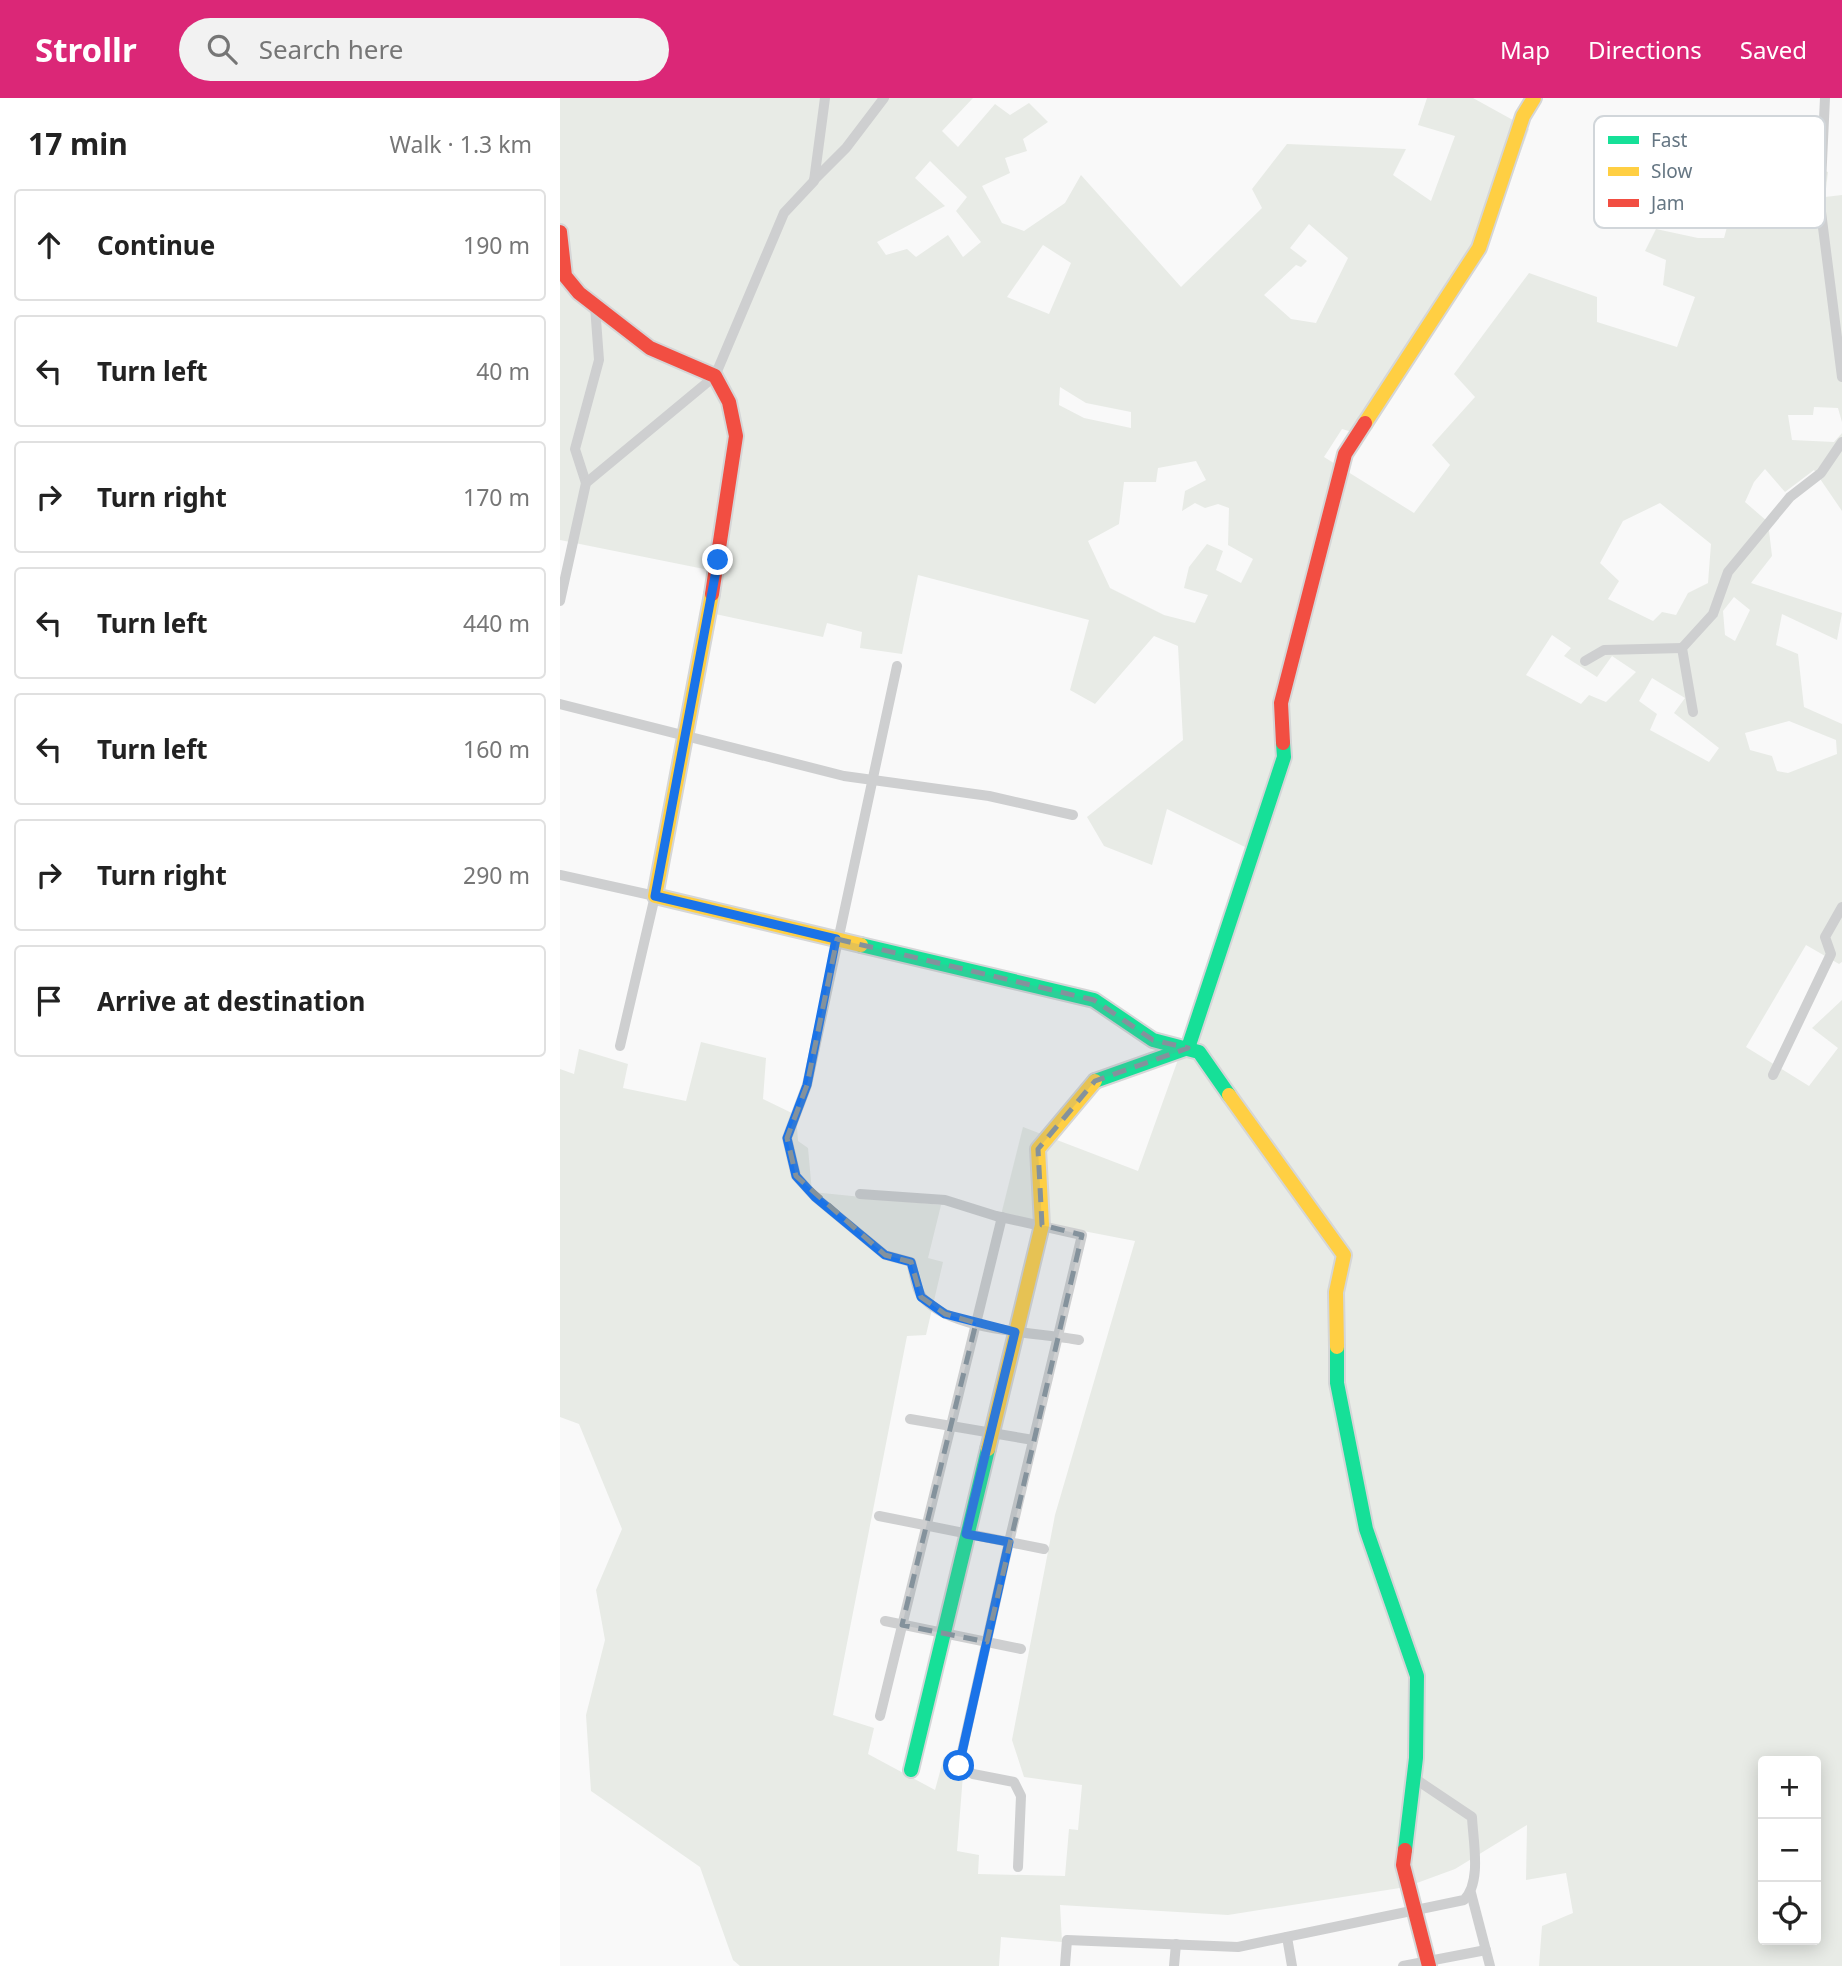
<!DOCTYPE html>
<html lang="en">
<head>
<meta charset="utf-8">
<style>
	:root { --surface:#fff; --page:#f2f2f2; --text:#222; --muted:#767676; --line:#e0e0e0; --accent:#db2777 }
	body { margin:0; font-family:"Noto Sans",sans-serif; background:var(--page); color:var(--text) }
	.controls { position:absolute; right:21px; bottom:21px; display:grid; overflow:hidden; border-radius:7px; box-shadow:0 4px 18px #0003 }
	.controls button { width:63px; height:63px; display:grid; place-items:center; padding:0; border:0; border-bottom:2px solid var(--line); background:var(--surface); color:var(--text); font:35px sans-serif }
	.stop { position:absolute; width:21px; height:21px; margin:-16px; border:5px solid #1a73e8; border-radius:50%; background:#fff }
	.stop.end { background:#1a73e8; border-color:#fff; box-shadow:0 2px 7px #0008 }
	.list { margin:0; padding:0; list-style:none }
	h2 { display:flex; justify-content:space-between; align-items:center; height:91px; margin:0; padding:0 28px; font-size:30px }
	h2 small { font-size:23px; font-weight:400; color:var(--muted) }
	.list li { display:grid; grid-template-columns:46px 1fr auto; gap:21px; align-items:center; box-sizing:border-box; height:112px; margin:0 14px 14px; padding:0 14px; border:2px solid var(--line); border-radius:7px }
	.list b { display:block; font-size:26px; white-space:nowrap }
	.list em { font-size:23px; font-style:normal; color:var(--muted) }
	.icon { flex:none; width:38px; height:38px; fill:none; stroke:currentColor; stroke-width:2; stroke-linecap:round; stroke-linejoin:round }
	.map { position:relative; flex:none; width:1282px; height:1868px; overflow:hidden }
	header { display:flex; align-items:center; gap:42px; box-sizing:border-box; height:98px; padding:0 35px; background:var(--accent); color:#fff }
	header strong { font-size:33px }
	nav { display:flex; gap:38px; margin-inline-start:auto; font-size:24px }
	.search { width:490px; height:63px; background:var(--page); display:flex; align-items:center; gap:18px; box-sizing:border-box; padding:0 24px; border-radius:38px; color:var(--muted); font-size:26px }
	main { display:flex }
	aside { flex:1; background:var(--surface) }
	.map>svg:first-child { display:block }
</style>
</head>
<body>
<header>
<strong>Strollr</strong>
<div class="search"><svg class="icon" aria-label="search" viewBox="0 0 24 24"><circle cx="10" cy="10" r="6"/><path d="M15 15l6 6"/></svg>Search here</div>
<nav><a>Map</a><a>Directions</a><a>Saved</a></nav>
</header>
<main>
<aside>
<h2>17 min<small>Walk · 1.3 km</small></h2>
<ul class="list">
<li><svg class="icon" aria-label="ahead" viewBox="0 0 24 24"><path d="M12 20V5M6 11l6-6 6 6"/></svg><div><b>Continue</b></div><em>190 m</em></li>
<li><svg class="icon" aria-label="left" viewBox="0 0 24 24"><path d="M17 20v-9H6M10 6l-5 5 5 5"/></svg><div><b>Turn left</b></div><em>40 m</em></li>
<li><svg class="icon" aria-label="right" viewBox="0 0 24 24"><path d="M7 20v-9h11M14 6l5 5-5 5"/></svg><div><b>Turn right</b></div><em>170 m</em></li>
<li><svg class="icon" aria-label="left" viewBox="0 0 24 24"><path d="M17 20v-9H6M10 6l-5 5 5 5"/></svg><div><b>Turn left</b></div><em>440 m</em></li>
<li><svg class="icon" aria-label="left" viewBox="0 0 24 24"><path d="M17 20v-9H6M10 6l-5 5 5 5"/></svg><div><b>Turn left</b></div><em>160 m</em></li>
<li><svg class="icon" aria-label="right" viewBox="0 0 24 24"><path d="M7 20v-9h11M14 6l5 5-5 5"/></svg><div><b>Turn right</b></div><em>290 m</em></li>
<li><svg class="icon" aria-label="arrive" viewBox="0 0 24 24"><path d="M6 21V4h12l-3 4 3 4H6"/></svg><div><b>Arrive at destination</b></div></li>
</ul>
</aside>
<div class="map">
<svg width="1282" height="1868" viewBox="0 0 1282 1868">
	<rect width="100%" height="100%" fill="#f9f9f9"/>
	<path fill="#e8ebe6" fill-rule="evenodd" d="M0,0H413L382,33L398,49L435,6L450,17L469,5L488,24L463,41L467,53L445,60L450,75L422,88L442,125L464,133L505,105L521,77L621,189L702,110L692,91L727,46L846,51L833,77L871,103L895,38L858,27L867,0H913L969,31L921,162L802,337L782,331L764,359L854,415L890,367L872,347L915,299L894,276L969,175L1037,199V224L1117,249L1135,199L1103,187L1106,162L1085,153L1096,131L1138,140H1164L1190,45L1268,74L1265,99L1282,97V324L1278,310L1254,309L1253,317H1228L1232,342L1274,344L1282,335V413L1254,372L1225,394L1205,371L1194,384L1185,404L1208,424L1212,458L1191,485L1282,515L1277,542L1222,516L1216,547L1238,556L1244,609L1282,626V864L1279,866L1246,847L1186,949L1249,988L1278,950L1252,930L1282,902V1868H979L982,1828L1013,1815L1006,1775L966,1782L967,1727L895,1771L846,1789L668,1817L500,1807L502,1844L441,1839L439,1868H180L173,1862L140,1769L31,1693L26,1617L45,1542L36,1492L62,1431L19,1326L0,1319V971L14,976L19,951L68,966L63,990L126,1003L141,944L206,960L203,1001L236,1017L238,1043L248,1050L252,1094L381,1107L368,1160L383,1164L366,1237L347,1238L273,1617L314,1630L308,1656L375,1692L384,1659L404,1664L397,1753L419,1757L418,1776L505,1778L509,1731L518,1732L522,1687L464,1679L452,1642L495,1417L575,1143L441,1117L463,1029L578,1073L676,800L687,750L607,711L592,767L544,748L527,719L623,642L618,548L594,538L535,606L510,592L529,522L358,477L342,556L300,550L302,534L267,525L263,539L146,514L154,473L0,442ZM370,63L407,99L396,113L421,144L403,159L388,137L356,159L347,151L326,157L317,144L385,108L355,80ZM749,126L788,160L756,225L731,221L704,197L736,167L741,169L747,163L730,150ZM483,147L511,165L489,216L447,199ZM500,289L526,305L571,314V330L524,320L499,307ZM636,363L646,382L625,393L622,413L635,405L645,410L658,406L669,410L668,447L693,461L681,485L656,472L663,453L647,446L629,469L624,490L648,497L635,525L604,517L550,490L528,443L559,426L564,384H596L598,370ZM1100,405L1151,446L1148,485L1128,495L1116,517L1102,514L1093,523L1048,501L1059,483L1040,465L1063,423ZM1174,499L1190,512L1175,543L1165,537L1163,513ZM992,537L1011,550L1004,558L1037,579L1052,558L1076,574L1046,604L1029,597L1021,606L966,577ZM1092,580L1125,600L1114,615L1159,650L1149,664L1090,632L1097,616L1079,603ZM1229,623L1276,642L1277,656L1228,675L1217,673L1212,658L1190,652L1185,635ZM1203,1663H1256V1842H1203Z"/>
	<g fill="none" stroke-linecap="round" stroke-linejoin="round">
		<g stroke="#d5d6d7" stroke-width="18">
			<g id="fast">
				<path d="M301,847L534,902L593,942L639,954L669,997"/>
				<path d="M535,983L628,950L724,659L723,645"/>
				<path d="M777,1249V1285L806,1431L857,1578L856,1660L845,1752"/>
				<path d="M351,1672L428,1351"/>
			</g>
		</g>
		<g stroke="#d5d6d7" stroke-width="18">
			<g id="slow">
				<path d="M805,325L919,150L963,18L974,0"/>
				<path d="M152,496L95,798L301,847"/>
				<path d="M669,997L784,1157L776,1194L777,1249"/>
				<path d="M428,1351L482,1127L478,1051L535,983"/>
			</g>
		</g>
		<g stroke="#d5d6d7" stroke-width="18">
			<g id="jam">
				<path d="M0,134L5,178L19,195L90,250L155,278L169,304L176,338L152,496"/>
				<path d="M723,645L721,605L785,356L805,325"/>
				<path d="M845,1752L843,1767L869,1868"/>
			</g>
		</g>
		<g stroke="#cecfd0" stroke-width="10">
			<path d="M1265,0L1260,106L1282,279"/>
			<path d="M254,82L286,50L324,0"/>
			<path d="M26,385L15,351L39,262L35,208"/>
			<path d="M0,503L26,385L155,278L224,115L254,83L265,0"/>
			<path d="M1025,563L1044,552L1122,550"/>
			<path d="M337,568L247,987L227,1040L236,1078L255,1099L325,1157L351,1164C354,1174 356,1193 363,1200C394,1234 476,1234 519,1242"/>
			<path d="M0,606L284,678L429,698L513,717"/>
			<path d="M1133,614L1122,550L1153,516L1168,474L1230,399L1261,375L1282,344"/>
			<path d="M0,777L95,798L60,948"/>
			<path d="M1213,977L1271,856L1265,839L1282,809"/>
			<path d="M300,1096L385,1102L436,1118L522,1137L449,1444L399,1667L413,1676L454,1684L461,1698L458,1769"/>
			<path d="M350,1321L473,1342"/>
			<path d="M319,1418L484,1451"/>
			<path d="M325,1523L461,1551"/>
			<path d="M320,1618L442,1119"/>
			<path d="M911,1795L930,1868"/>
			<path d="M727,1839L732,1868"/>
			<path d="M505,1868L507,1842L678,1849L904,1802C922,1784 913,1743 912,1719L854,1680"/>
			<path d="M614,1868L616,1846"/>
			<path d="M843,1868L926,1852"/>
		</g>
		<use href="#fast" stroke="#16e098" stroke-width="14"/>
		<use href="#slow" stroke="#ffcf43" stroke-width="14"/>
		<use href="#jam" stroke="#f24e42" stroke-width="14"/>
	</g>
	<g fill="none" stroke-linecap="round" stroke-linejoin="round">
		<path stroke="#1a73e8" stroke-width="9" d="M158,462L95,798L276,841L247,987L227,1040L236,1078L255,1099L325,1157L351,1164L361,1199L385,1216L455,1234L406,1436L449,1444L399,1668"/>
	</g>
	<path fill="#84929c" fill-opacity="0.2" stroke="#84929c" stroke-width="5" stroke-dasharray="14 9" stroke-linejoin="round" d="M277,841L534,902L593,942L628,950L535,983L478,1051L482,1127L522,1137L427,1544L342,1527L416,1225L385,1216L361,1199L351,1164L325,1157L236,1078L227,1040L247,987Z"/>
	<rect x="1034" y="18" width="231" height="112" rx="10" fill="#fff" stroke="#d1d6da" stroke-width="2"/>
	<rect x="1048" y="38" width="31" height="8" fill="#16e098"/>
	<rect x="1048" y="69" width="31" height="9" fill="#ffcf43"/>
	<rect x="1048" y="101" width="31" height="8" fill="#f24e42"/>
	<g font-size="19" fill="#657683">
		<text x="1091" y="49">Fast</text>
		<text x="1091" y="80">Slow</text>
		<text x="1091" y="112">Jam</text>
	</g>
</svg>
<div class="controls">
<button>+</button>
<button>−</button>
<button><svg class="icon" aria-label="locate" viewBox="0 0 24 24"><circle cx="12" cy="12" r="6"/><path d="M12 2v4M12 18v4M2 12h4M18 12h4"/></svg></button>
</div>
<div class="stop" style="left:399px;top:1668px"></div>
<div class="stop end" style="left:158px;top:462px"></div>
</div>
</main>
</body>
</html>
